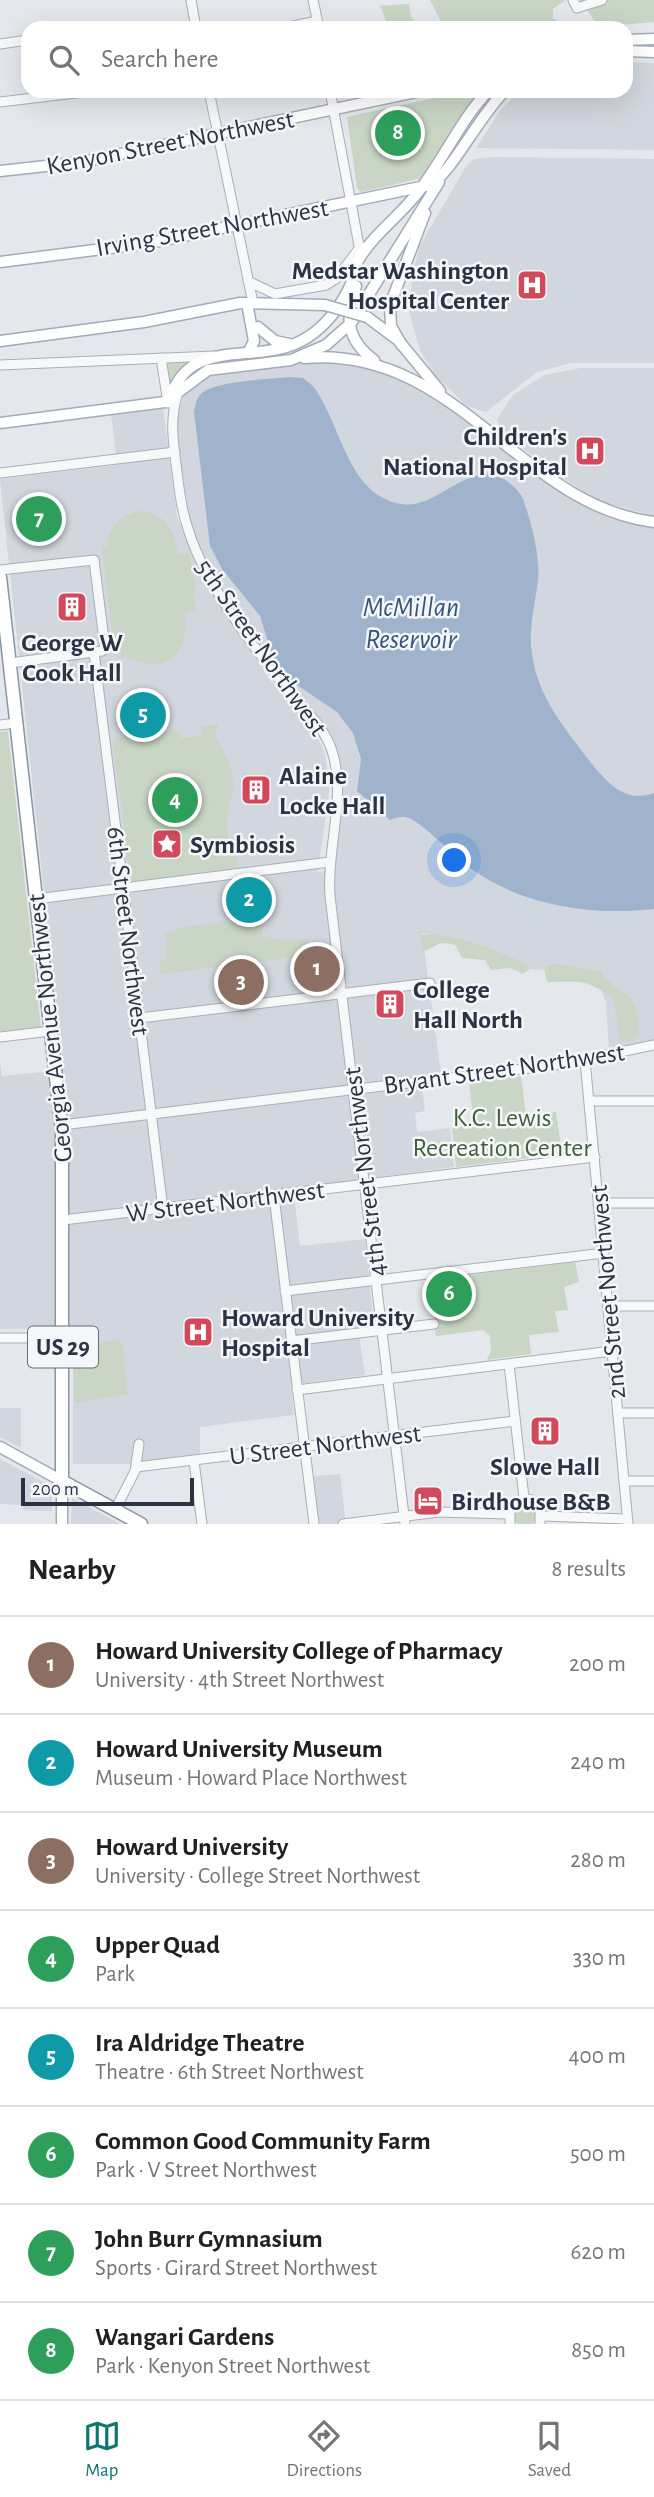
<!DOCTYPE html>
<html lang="en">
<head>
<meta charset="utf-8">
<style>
	:root { --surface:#fff; --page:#f6f6f6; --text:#202124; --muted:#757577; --line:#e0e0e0; --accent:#0f766e }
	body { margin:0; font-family:"Alegreya Sans",sans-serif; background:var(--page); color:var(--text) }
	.scale { position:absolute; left:21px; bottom:18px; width:173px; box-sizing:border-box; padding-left:7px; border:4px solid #2b3445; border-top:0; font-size:19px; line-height:24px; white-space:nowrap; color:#2b3445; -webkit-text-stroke:5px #f4f6f9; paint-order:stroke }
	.you { position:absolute; left:455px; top:861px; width:24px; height:24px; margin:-18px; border:5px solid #fff; border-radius:50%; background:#1a73e8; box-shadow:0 0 0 10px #1a73e833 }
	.badge { display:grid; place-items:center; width:46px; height:46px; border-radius:50%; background:var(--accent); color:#fff; font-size:23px; font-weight:700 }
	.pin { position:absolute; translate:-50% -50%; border:4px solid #fff; box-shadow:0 2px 7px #0006 }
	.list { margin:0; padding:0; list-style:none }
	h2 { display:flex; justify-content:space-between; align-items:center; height:91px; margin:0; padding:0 28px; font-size:30px }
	h2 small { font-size:23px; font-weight:400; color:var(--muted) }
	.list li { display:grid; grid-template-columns:46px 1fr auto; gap:21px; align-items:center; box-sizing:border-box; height:98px; padding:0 28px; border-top:2px solid var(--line) }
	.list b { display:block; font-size:26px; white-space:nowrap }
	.list p { margin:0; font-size:23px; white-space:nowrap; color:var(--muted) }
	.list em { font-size:23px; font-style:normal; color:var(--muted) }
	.icon { flex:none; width:38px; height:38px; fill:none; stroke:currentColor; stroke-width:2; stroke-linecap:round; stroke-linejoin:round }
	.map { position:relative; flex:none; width:654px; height:1524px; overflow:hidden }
	.search { position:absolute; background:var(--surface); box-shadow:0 7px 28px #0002; left:21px; right:21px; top:21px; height:77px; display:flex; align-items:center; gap:18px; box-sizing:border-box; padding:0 24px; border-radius:21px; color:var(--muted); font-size:26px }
	.sheet { height:875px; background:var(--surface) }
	nav { display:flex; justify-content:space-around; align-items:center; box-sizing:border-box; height:98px; border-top:2px solid var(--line); background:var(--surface); font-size:19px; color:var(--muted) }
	nav a { display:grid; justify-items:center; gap:4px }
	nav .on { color:var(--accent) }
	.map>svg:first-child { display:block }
</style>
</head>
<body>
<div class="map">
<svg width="654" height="1524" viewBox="0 0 654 1524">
	<rect width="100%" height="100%" fill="#e4e7ec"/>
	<g fill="#d2d6de">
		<path d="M626,62L654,63V150L476,148L501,109L520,91H626Z"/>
		<path d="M495,157L654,159V363H571L537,372L486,412L467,406L435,375L420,350L410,315L412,276L420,245L467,165L474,159Z"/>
		<path d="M304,362L380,365L455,405L568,490L610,511L654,520V1044L609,1051L606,1002L596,978L568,971L524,969L422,933L441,1073L410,1077L411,1089L422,1088L425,1111L415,1113L417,1132L450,1128L454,1167L293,1188L300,1246L365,1239L374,1326L358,1328L365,1375L291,1385L294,1415L200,1427V1460L136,1467L130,1464H73V1328L0,1329V1063L2,1076L63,1070L0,479L117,465L111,413L163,407L177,517L200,575L270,680L311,727L324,750L330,785L318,872L329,871L337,787L328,741L285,687L207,573L181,501L176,417L186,389L212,371Z"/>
		<path d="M580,368H654V516L599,501L550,470L503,432L497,419L513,395L544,375Z"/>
		<path d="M0,1408H21V1448L0,1437Z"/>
		<path d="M0,1459L51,1486L52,1511L23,1510V1505L0,1504Z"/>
		<path d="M340,1474L346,1524H314L308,1477Z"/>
		<path d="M72,1498L120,1524H71Z"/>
	</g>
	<g fill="#c9d6c5">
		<path d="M430,0H566L553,9V18L562,24V28H444Z"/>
		<path d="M580,0H654V22L599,27Z"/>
		<path d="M409,4L411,17L421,28H389L380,6Z"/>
		<path d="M467,91H481L422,178L361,192L357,188L347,117Z"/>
		<path d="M192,360L177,373L168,389L166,362Z"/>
		<path d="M140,511C167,514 174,530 178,554L189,553L196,590L193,591L196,610L185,612C188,636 181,667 149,664C138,663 132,656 121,657L119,637L113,638L102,547L107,546C108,527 122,514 140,511Z"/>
		<path d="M218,724L215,736C224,752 233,765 233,783C234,804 219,818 230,838L235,841L238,868L131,882L113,742L116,738L180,730L181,738L202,736L201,727Z"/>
		<path d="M8,731L41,1028L0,1032V732Z"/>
		<path d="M260,918L263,936L285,940L308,938V949L302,956L161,974L160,961L167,959L166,933L176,932V928Z"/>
		<path d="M421,935C458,932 495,951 529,965V970L523,974L510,968L491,970L485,960L462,958L455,945C434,939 436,950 422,951Z"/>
		<path d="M553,964L600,971C607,985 623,988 632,1001C637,1008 642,1031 638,1037L628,1042L620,1040L613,997C583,979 583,981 547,982L544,968Z"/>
		<path d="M521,1076L526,1115L556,1112L562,1154L456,1167L452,1128L474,1125L469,1082Z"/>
		<path d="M575,1262L579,1282L564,1287L568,1310L555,1311L559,1332L529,1335L531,1354L487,1360L491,1350L490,1336L483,1330L436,1336L430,1280Z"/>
		<path d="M118,1340L122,1343L128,1394L74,1403V1346Z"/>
		<circle cx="525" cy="1514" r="12"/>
	</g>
	<path fill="#9fb4cc" d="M290,377L303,378L313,386C342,424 346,494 401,504C439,511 469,455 508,482C514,486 522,494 524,502C532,525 540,556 538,580C535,606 528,628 532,654C538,698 566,730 592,764C609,785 626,803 654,793V909C593,916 524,906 473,870C459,860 417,818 406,817C400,816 395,818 390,820L357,791L361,759L353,733L337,712L288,679L273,658L260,616L222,569L210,546L194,412C195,404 197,397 203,392C218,381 270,379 290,377Z"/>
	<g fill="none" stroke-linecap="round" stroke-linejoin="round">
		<g stroke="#a9aeb7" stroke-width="11">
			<g id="minor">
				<path d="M191,0L196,28"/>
				<path d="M313,0L319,28"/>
				<path d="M573,0L577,8L602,0"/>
				<path d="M284,28L317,21"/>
				<path d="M0,44L28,40"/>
				<path d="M209,91L253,303"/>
				<path d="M330,91L361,256"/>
				<path d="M0,102L92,91"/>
				<path d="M248,281L275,294L326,285L337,278L361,246"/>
				<path d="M161,358L168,403"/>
				<path d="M0,365L214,356"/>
				<path d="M177,396C170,419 173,441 176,464C179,487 181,510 189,532C205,582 248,639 280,681C297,704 321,721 331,748C348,794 326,848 330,896L405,1524"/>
				<path d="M0,473L175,452"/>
				<path d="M0,570L94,560L105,648L102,651L10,663"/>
				<path d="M94,652L163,1209"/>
				<path d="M0,725L16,723"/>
				<path d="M36,899L330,862"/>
				<path d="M140,1018L430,983"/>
				<path d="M0,1037L51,1031"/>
				<path d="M585,1060L628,1524"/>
				<path d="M590,1101H654"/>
				<path d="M62,1125L563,1064L654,1045"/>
				<path d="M274,1196L314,1524"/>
				<path d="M599,1203H654"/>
				<path d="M63,1220L595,1157"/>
				<path d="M285,1291L604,1253"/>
				<path d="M608,1306H654"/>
				<path d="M0,1338H63"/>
				<path d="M291,1341L434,1324"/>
				<path d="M509,1364L524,1498"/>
				<path d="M297,1390L612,1351"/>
				<path d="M618,1413H654"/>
				<path d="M194,1461L202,1524"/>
				<path d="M136,1467L515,1421"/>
				<path d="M624,1481H654"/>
				<path d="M115,1510L135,1471L139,1444"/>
				<path d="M542,1516L627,1519"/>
				<path d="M343,1524L439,1512L508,1514"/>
				<path d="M510,1524V1507L524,1498L532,1500L540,1507V1524"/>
			</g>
		</g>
		<g stroke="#a3abb8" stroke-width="13">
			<g id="major">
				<path d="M626,40L654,39"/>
				<path d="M626,51L654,52"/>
				<path d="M0,171L82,162L421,91"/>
				<path d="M0,262L150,243L430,185C450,175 481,113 505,91"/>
				<path d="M356,286C345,316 346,340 374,360"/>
				<path d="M247,303L254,341L248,353"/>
				<path d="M367,317L398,340L440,391"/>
				<path d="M258,327L275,341L289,344"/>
				<path d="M0,341L144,322L240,303L325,305"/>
				<path d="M401,344L391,326L390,305L425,213"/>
				<path d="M304,358C457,345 518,505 654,522"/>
				<path d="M169,401C190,331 260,369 308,337C327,325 342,304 351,284C354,276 354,266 359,259C375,232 404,213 422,187C445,156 461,120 488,91"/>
				<path d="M0,423L165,402L208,370L291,360L326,345L351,323L439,182"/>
				<path d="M0,1447L62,1481V1524"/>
			</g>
		</g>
		<g stroke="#8b94a3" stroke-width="15">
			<path id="highway" d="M0,577L62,1131V1481L141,1524"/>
		</g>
		<use href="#minor" stroke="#f7f8fa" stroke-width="9"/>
		<use href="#major" stroke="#fff" stroke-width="10"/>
		<use href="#highway" stroke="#fff" stroke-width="12"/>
		<g stroke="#a3abb8" stroke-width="13" stroke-linecap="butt">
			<path id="major-bridge" d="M325,305L367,317"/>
		</g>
		<use href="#major-bridge" stroke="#fff" stroke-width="10"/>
	</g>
	<defs>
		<g id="hospital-square" transform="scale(1.575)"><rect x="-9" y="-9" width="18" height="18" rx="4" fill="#d1495b" stroke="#f4f6f9"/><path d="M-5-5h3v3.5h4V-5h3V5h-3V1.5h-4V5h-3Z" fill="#fff"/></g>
		<g id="building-square" transform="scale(1.575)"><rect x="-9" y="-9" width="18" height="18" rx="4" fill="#d1495b" stroke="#f4f6f9"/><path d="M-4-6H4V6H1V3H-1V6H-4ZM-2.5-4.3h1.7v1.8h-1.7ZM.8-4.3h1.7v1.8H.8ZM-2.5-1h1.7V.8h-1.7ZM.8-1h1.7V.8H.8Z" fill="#fff"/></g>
		<g id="sight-square" transform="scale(1.575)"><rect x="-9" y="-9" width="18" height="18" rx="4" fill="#d1495b" stroke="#f4f6f9"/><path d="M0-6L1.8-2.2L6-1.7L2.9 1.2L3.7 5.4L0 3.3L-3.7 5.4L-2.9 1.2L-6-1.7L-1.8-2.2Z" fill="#fff"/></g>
		<g id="hotel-square" transform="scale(1.575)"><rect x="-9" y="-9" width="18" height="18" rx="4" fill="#d1495b" stroke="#f4f6f9"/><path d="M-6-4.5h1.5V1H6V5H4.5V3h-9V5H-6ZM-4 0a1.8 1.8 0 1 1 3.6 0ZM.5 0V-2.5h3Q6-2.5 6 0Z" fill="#fff"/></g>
	</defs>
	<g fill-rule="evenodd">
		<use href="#hospital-square" x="532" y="285"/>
		<use href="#hospital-square" x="590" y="451"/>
		<use href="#building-square" x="72" y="607"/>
		<use href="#building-square" x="256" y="790"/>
		<use href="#sight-square" x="167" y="844"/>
		<use href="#building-square" x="390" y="1004"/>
		<use href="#hospital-square" x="198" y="1332"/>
		<use href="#building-square" x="545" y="1431"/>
		<use href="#hotel-square" x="428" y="1501"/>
	</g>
	<g text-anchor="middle" stroke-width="5" stroke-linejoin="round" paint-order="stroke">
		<rect fill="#f4f6f9" stroke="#676e7b" stroke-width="2" x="28" y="1326.5" width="70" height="41" rx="5"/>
		<g font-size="24" font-weight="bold" fill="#2b3445">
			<text x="63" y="1355">US 29</text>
		</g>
		<g font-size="26" fill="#2b3445" stroke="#f4f6f9">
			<text transform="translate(170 142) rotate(-11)" y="9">Kenyon Street Northwest</text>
			<text transform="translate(212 227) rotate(-10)" y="9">Irving Street Northwest</text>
			<text transform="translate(262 647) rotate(55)" y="9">5th Street Northwest</text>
			<text transform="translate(129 931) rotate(83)" y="9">6th Street Northwest</text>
			<text transform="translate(49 1028) rotate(-96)" y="9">Georgia Avenue Northwest</text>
			<text transform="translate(504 1068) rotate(-8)" y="9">Bryant Street Northwest</text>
			<text transform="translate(364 1172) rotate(-97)" y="9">4th Street Northwest</text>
			<text transform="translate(225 1201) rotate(-7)" y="9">W Street Northwest</text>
			<text transform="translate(607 1292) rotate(-95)" y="9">2nd Street Northwest</text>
			<text transform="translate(325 1444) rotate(-7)" y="9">U Street Northwest</text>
		</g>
		<g font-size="26" font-weight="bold" fill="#2b3445" stroke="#f4f6f9" text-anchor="start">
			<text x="509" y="279" text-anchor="end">Medstar Washington<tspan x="509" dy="30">Hospital Center</tspan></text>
			<text x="567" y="445" text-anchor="end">Children's<tspan x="567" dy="30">National Hospital</tspan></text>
			<text x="72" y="651" text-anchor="middle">George W<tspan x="72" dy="30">Cook Hall</tspan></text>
			<text x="279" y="784">Alaine<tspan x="279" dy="30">Locke Hall</tspan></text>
			<text x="190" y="853">Symbiosis</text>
			<text x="413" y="998">College<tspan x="413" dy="30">Hall North</tspan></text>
			<text x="221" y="1326">Howard University<tspan x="221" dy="30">Hospital</tspan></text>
			<text x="545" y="1475" text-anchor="middle">Slowe Hall</text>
			<text x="451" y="1510">Birdhouse B&amp;B</text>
		</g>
		<g font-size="26" fill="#3f6138" stroke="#f4f6f9">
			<text x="502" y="1126">K.C. Lewis<tspan x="502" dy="30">Recreation Center</tspan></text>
		</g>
		<g font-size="28" font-style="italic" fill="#34527a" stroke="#f4f6f9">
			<text x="411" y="616">McMillan<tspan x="411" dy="32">Reservoir</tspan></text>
		</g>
	</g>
</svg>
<div class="scale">200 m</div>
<div class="you"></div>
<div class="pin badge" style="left:317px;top:969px;background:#8d6e63">1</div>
<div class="pin badge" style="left:249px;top:900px;background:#0f9aa8">2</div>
<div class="pin badge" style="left:241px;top:982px;background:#8d6e63">3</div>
<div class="pin badge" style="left:175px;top:800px;background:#2e9e5b">4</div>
<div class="pin badge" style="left:143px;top:715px;background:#0f9aa8">5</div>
<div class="pin badge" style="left:449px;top:1294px;background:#2e9e5b">6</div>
<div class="pin badge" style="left:39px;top:519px;background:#2e9e5b">7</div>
<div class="pin badge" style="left:398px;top:133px;background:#2e9e5b">8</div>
<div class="search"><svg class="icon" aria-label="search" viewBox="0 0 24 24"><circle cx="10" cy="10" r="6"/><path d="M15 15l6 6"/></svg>Search here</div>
</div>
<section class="sheet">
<h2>Nearby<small>8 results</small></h2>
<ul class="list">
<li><span class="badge" style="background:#8d6e63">1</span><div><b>Howard University College of Pharmacy</b><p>University · 4th Street Northwest</p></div><em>200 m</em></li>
<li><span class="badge" style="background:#0f9aa8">2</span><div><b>Howard University Museum</b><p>Museum · Howard Place Northwest</p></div><em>240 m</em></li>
<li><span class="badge" style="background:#8d6e63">3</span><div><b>Howard University</b><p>University · College Street Northwest</p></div><em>280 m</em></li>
<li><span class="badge" style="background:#2e9e5b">4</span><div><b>Upper Quad</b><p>Park</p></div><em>330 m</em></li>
<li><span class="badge" style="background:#0f9aa8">5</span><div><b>Ira Aldridge Theatre</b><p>Theatre · 6th Street Northwest</p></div><em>400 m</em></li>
<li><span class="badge" style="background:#2e9e5b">6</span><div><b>Common Good Community Farm</b><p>Park · V Street Northwest</p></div><em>500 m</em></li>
<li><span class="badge" style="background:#2e9e5b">7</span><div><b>John Burr Gymnasium</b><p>Sports · Girard Street Northwest</p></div><em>620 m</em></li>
<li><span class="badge" style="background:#2e9e5b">8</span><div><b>Wangari Gardens</b><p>Park · Kenyon Street Northwest</p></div><em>850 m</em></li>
</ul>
</section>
<nav>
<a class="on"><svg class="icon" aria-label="map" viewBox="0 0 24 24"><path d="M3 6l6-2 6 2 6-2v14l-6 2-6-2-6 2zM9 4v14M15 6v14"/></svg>Map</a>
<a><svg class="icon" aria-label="directions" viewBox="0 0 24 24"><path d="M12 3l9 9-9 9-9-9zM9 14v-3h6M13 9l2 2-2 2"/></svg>Directions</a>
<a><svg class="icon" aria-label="saved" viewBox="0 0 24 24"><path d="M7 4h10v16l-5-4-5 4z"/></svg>Saved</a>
</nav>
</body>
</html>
